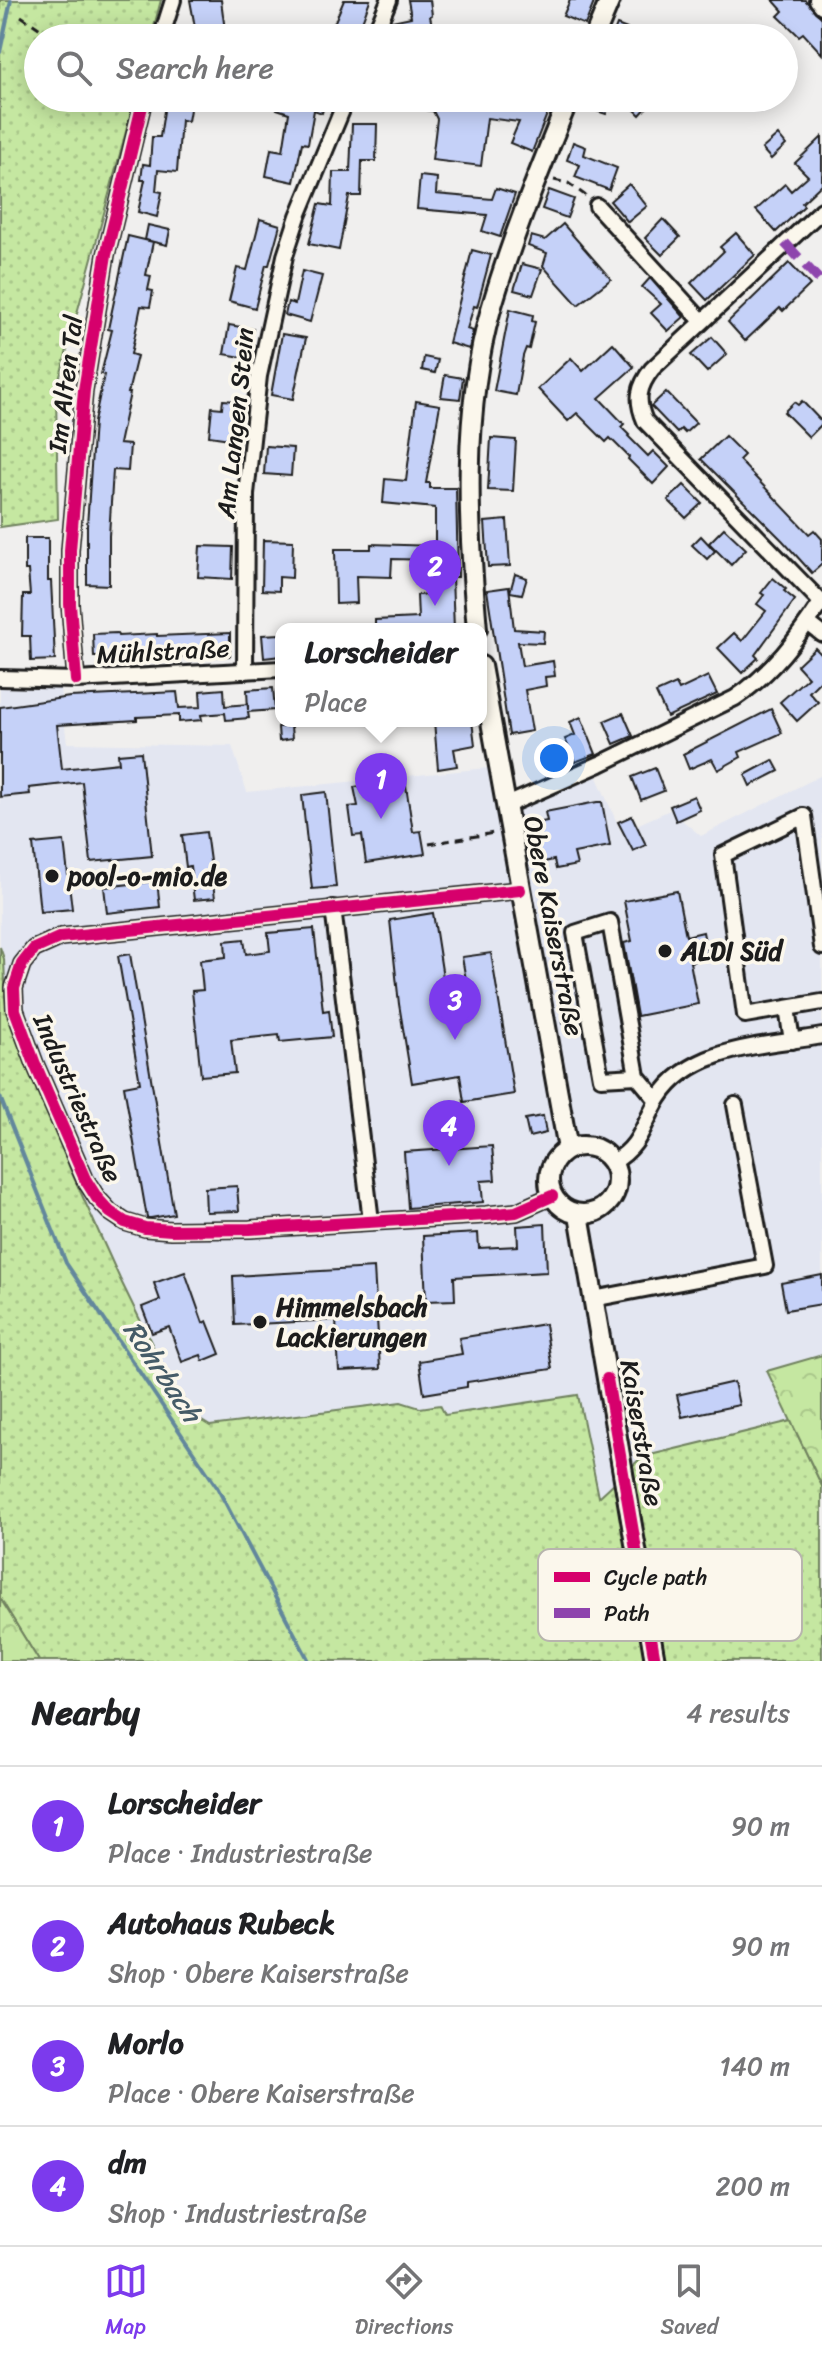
<!DOCTYPE html>
<html lang="en">
<head>
<meta charset="utf-8">
<style>
	:root { --surface:#fff; --page:#f2f2f2; --text:#202124; --muted:#757577; --line:#e0e0e0; --accent:#7c3aed }
	body { margin:0; font-family:Sriracha,sans-serif; background:var(--page); color:var(--text) }
	.you { position:absolute; left:554px; top:758px; width:28px; height:28px; margin:-20px; border:6px solid #fff; border-radius:50%; background:#1a73e8; box-shadow:0 0 0 12px #1a73e833 }
	.badge { display:grid; place-items:center; width:52px; height:52px; border-radius:50%; background:var(--accent); color:#fff; font-size:26px; font-weight:700 }
	.pin { position:absolute; translate:-50% -66px; filter:drop-shadow(0 2px 4px #0008) }
	.pin::after { content:''; position:absolute; top:42px; width:28px; height:24px; background:inherit; clip-path:polygon(0 0,100% 0,50% 100%) }
	.popup { position:absolute; left:275px; top:623px; width:212px; height:104px; box-sizing:border-box; display:grid; place-content:center; border-radius:16px; background:var(--surface); filter:drop-shadow(0 2px 6px #0005); font-size:26px; white-space:nowrap; color:var(--muted) }
	.popup b { font-size:30px; color:var(--text) }
	.popup::after { content:''; position:absolute; left:50%; top:100%; margin-left:-16px; border:16px solid transparent; border-top-color:var(--surface) }
	.list { margin:0; padding:0; list-style:none }
	h2 { display:flex; justify-content:space-between; align-items:center; height:104px; margin:0; padding:0 32px; font-size:34px }
	h2 small { font-size:26px; font-weight:400; color:var(--muted) }
	.list li { display:grid; grid-template-columns:52px 1fr auto; gap:24px; align-items:center; box-sizing:border-box; height:120px; padding:0 32px; border-top:2px solid var(--line) }
	.list b { display:block; font-size:30px; white-space:nowrap }
	.list p { margin:0; font-size:26px; white-space:nowrap; color:var(--muted) }
	.list em { font-size:26px; font-style:normal; color:var(--muted) }
	.icon { flex:none; width:44px; height:44px; fill:none; stroke:currentColor; stroke-width:2; stroke-linecap:round; stroke-linejoin:round }
	.map { position:relative; flex:none; width:822px; height:1661px; overflow:hidden }
	.search { position:absolute; background:var(--surface); box-shadow:0 4px 20px #0003; left:24px; right:24px; top:24px; height:88px; display:flex; align-items:center; gap:20px; box-sizing:border-box; padding:0 28px; border-radius:44px; color:var(--muted); font-size:30px }
	.sheet { height:584px; background:var(--surface) }
	nav { display:flex; justify-content:space-around; align-items:center; box-sizing:border-box; height:112px; border-top:2px solid var(--line); background:var(--surface); font-size:22px; color:var(--muted) }
	nav a { display:grid; justify-items:center; gap:4px }
	nav .on { color:var(--accent) }
	.map>svg:first-child { display:block }
</style>
</head>
<body>
<div class="map">
<svg width="822" height="1661" viewBox="0 0 822 1661">
	<defs>
		<pattern id="grass-dots" width="8" height="8" patternUnits="userSpaceOnUse" patternTransform="scale(2)"><rect width="8" height="8" fill="#c5e7a1"/><path d="M2 2h.1M6 6h.1" fill="none" stroke="#a9c68a" stroke-width="1.8" stroke-linecap="round"/></pattern>
		<pattern id="forest-crowns" width="20" height="18" patternUnits="userSpaceOnUse" patternTransform="scale(2)"><rect width="20" height="18" fill="#c5e7a1"/><path d="M2 6a3 3 0 1 1 6 0M12 15a3 3 0 1 1 6 0" fill="none" stroke="#a9c68a"/></pattern>
	</defs>
	<rect width="100%" height="100%" fill="#f0efee"/>
	<filter id="ink" filterUnits="userSpaceOnUse"><feTurbulence type="fractalNoise" baseFrequency=".0125" numOctaves="2"/><feDisplacementMap in="SourceGraphic" scale="16" xChannelSelector="R" yChannelSelector="G"/><feConvolveMatrix kernelMatrix="1 2 1 2 8 2 1 2 1" color-interpolation-filters="sRGB"/></filter>
	<g filter="url(#ink)">
		<path fill="#e3e6f1" d="M0,688L60,689L67,743L232,746L247,792L508,766L516,807L596,775L621,832L670,810L701,836L822,775V1355L767,1371L791,1421L642,1457L598,1497L577,1395L445,1415L440,1406L420,1408L400,1402L210,1426L197,1418L170,1382L120,1279L71,1171L6,1007L4,959L0,947Z"/>
		<g fill="url(#grass-dots)" stroke="#70825e" stroke-width="2">
			<path d="M0,0H161L151,38H38V98H135L56,391L58,519L0,527Z"/>
			<path d="M0,947L4,959L6,1007L71,1171L120,1279L170,1381L197,1418L210,1426L401,1402L420,1408L440,1405L445,1415L578,1395L599,1497L642,1457L791,1421L822,1486V1661H39L0,1598Z"/>
		</g>
		<g fill="url(#forest-crowns)" stroke="#70825e" stroke-width="2">
			<path d="M822,1355V1486L767,1371Z"/>
			<path d="M0,1598L39,1661H0Z"/>
		</g>
		<g fill="none" stroke-linecap="round" stroke-linejoin="round">
			<g stroke="#62879c" stroke-width="4">
				<path d="M0,52L11,0"/>
				<path d="M0,1097L66,1263L217,1487L309,1661"/>
			</g>
		</g>
		<g fill="#c5d1f8" stroke="#1c1c1c" stroke-width="2">
			<path d="M190,0H221L226,38H197Z"/>
			<path d="M344,0H370L356,38H328Z"/>
			<path d="M408,0H430L432,15L430,16L434,35L416,38H395L392,21L411,17Z"/>
			<path d="M570,0H595L585,25L563,16Z"/>
			<path d="M773,0H805L822,18V54L803,33L799,36L778,16L783,11Z"/>
			<path d="M617,25L647,37V38H612Z"/>
			<path d="M166,98H192L188,121L181,120L177,172L158,170L156,191L162,192L157,217L138,212L145,180H141L143,164L150,165L152,137H160Z"/>
			<path d="M280,98H326L322,113L314,110L308,144L302,143L294,182L266,176L271,149L283,151L289,113L277,109Z"/>
			<path d="M388,98H462L549,109L532,152L510,143L519,122L487,118L481,166L432,160L437,119L433,111L388,105Z"/>
			<path d="M588,98H612L606,114L585,107Z"/>
			<path d="M623,98H640L648,106L640,115Z"/>
			<path d="M352,124H377L376,161H362L361,196H349L339,250L309,244L319,204L332,206L333,172H350Z"/>
			<path d="M778,135L786,145L771,159L762,149Z"/>
			<path d="M822,137V184L802,203L804,206L776,232L756,210L785,184L791,191L808,176L795,163Z"/>
			<path d="M573,142L586,147L584,155L617,168L609,190L575,177L580,165L567,160Z"/>
			<path d="M420,176L437,178L436,194L492,199L496,188L515,194L500,237L482,231L487,215L417,209Z"/>
			<path d="M629,184L647,206L628,222L610,201Z"/>
			<path d="M549,190L574,199L567,218L542,209Z"/>
			<path d="M260,219L280,225L269,265H266L255,308L229,301L237,268L247,270Z"/>
			<path d="M663,219L680,237L662,255L645,238Z"/>
			<path d="M563,224L611,279L578,305L543,266L547,253L528,246L531,236L545,240Z"/>
			<path d="M148,225L170,230L167,245L145,240Z"/>
			<path d="M736,233L755,255L707,300L691,283L724,251L720,247Z"/>
			<path d="M128,236L153,242L146,275L151,276L148,290L153,291L150,307L141,306L131,354L137,356L128,393H130L119,444L130,445L128,471L113,470L109,536V585L87,584V526L94,422L104,375L101,374L112,330L108,329Z"/>
			<path d="M472,250L491,255L477,307L474,306L467,329L473,331L469,349L449,343Z"/>
			<path d="M789,263L810,285L783,311L780,308L745,341L728,322Z"/>
			<path d="M522,264L542,269L533,295L514,290Z"/>
			<path d="M302,271L322,276L310,322L285,315L288,302L295,304Z"/>
			<path d="M650,278L684,317L668,331L651,313L661,304L642,287Z"/>
			<path d="M510,309L533,315L532,321L535,322L529,349L526,348L523,356L516,395L494,391Z"/>
			<path d="M229,325L253,329L248,358L224,354Z"/>
			<path d="M282,334L306,338L293,399L271,395Z"/>
			<path d="M712,337L727,354L707,372L691,355Z"/>
			<path d="M613,343L634,367L599,398L624,424L621,427L629,435L628,436L648,456L653,451L669,467L653,484L628,459L629,457L610,438L606,442L577,413L568,421L538,389L571,358L583,371Z"/>
			<path d="M424,357L438,360L435,373L422,370Z"/>
			<path d="M445,375L463,378L460,399L441,397Z"/>
			<path d="M666,392L696,423L685,433L681,429L677,433L651,406Z"/>
			<path d="M223,400L236,401L235,409L241,410L237,440L209,436L212,407L222,408Z"/>
			<path d="M416,401L440,405L426,483H430V488H456L458,577H452L454,629H375V620L418,618L417,595L436,594L435,560L392,559L391,577L356,576L357,603L336,604L335,549H371V544L435,546V508L383,503L385,479L406,481Z"/>
			<path d="M802,401L822,422V424L809,437L784,412L794,402L798,405Z"/>
			<path d="M725,436L744,455L739,460L809,534L814,530L822,539V564L812,573L783,541L701,459Z"/>
			<path d="M491,438L516,440L513,491L488,490Z"/>
			<path d="M266,446L293,448L291,476L264,474Z"/>
			<path d="M684,485L702,503L686,518L668,500Z"/>
			<path d="M507,520L510,566L488,567L485,522Z"/>
			<path d="M724,528L746,549L731,565L709,543Z"/>
			<path d="M701,536L715,551L707,559L692,545Z"/>
			<path d="M25,538H48V581H51L55,660L31,661L30,636H22L23,595H30L28,570H25Z"/>
			<path d="M263,540L293,541L292,578L279,577V591L262,590Z"/>
			<path d="M200,546L233,547L232,579L198,577Z"/>
			<path d="M515,574L527,578L522,594L510,592Z"/>
			<path d="M773,578L786,589L784,591L795,600L755,655L758,658L742,673L718,648L734,633L742,641L766,611L757,604L764,595L761,593Z"/>
			<path d="M509,587L514,629L544,631L543,643L518,642L522,666L553,661L555,676L545,677L546,686L525,690L532,731L509,735L487,590Z"/>
			<path d="M117,633L118,636L157,634V636L230,633V656L94,657L93,634Z"/>
			<path d="M281,634V656L264,658L262,635Z"/>
			<path d="M815,648L822,655V679L809,692L818,702L797,721L780,702L808,677L797,665Z"/>
			<path d="M708,676L717,694L667,717L656,693L676,684L679,690Z"/>
			<path d="M273,688L275,710L248,712L249,718L226,720L225,713L201,715L202,720L179,722V715L137,717V720L57,725L62,769L119,763L118,754L141,752L152,856L91,862L82,782L29,788L30,794L0,797V707L70,697L177,692L179,708L201,707L200,691L224,689L225,706L248,704V710L247,690Z"/>
			<path d="M771,709L782,733L739,752L741,757L718,770L712,759L689,769L683,754Z"/>
			<path d="M623,713L633,736L614,744L604,721Z"/>
			<path d="M581,717L596,754L575,762L565,739L575,735L570,722Z"/>
			<path d="M434,721H472L475,745L454,749L457,766L438,769Z"/>
			<path d="M291,726L292,739L279,741L278,727Z"/>
			<path d="M773,760L779,771L750,786L745,775Z"/>
			<path d="M655,768L664,791L641,800L632,777Z"/>
			<path d="M405,779L413,832L421,831L425,854L366,863L362,835L353,836L349,807L358,806L354,787Z"/>
			<path d="M326,792L336,887L312,889L302,795Z"/>
			<path d="M694,796L700,810L676,821L670,806Z"/>
			<path d="M597,802H602L610,846L574,853L577,865L556,869L554,860L533,864L526,825L547,821L545,812Z"/>
			<path d="M632,816L646,845L633,851L618,822Z"/>
			<path d="M206,832L215,898L194,900L190,866L186,867L182,835Z"/>
			<path d="M64,841L72,909L40,912L33,844Z"/>
			<path d="M157,881L160,907L107,913L104,887Z"/>
			<path d="M677,891L686,936L703,932L708,958L690,962L698,1004L637,1016L624,943L632,941L624,901Z"/>
			<path d="M433,913L445,990L467,986L462,957L491,953L514,1094L464,1102L460,1075L412,1083L399,1004L390,920Z"/>
			<path d="M314,929L323,1011L329,1010L332,1037L280,1042L279,1035L231,1040L235,1073L201,1076L192,991L203,990L200,960L226,957L225,941L244,939L246,954L270,951L268,933Z"/>
			<path d="M130,954L174,1214L151,1218H147L124,1086L140,1083L118,956Z"/>
			<path d="M543,1116L546,1133L529,1137L525,1119Z"/>
			<path d="M492,1146L495,1180L481,1181L483,1202L408,1208L404,1152Z"/>
			<path d="M237,1186L239,1211L206,1212L205,1188Z"/>
			<path d="M545,1224L547,1272L454,1277L455,1300L426,1301L423,1236L478,1233L479,1248L518,1246L517,1226Z"/>
			<path d="M374,1268L380,1369L339,1371L336,1320L235,1325L233,1276Z"/>
			<path d="M185,1272L203,1323L207,1321L220,1354L203,1361L201,1355L182,1362L169,1327L152,1333L142,1307L160,1300L154,1283Z"/>
			<path d="M822,1275V1304L786,1310L781,1283Z"/>
			<path d="M545,1324L552,1369L467,1382V1387L424,1394L419,1361L462,1354L459,1338Z"/>
			<path d="M734,1382L739,1405L682,1417L677,1395Z"/>
		</g>
		<g fill="none" stroke-linecap="round" stroke-linejoin="round">
			<g stroke="#1c1c1c" stroke-width="20">
				<g id="minor">
					<path d="M817,0L822,6"/>
					<path d="M161,38L173,0"/>
					<path d="M373,38L389,0"/>
					<path d="M597,206L702,321"/>
					<path d="M821,602L645,421C636,400 638,387 652,369L822,210"/>
					<path d="M808,623L822,634"/>
					<path d="M245,671L246,494L259,376L285,256L298,216L347,98"/>
					<path d="M0,678L76,680L281,669"/>
					<path d="M76,680L70,604V550L84,390L106,255L144,98"/>
					<path d="M505,806L600,764L735,698C772,673 798,638 822,601"/>
					<path d="M520,890L61,937L34,949L22,964L14,988L15,1010L35,1064L85,1179L97,1198L110,1212L125,1222L145,1228L171,1230L250,1229L486,1215L516,1212L552,1196"/>
					<path d="M333,908L371,1221"/>
					<path d="M822,947L804,816L723,855L745,1015L822,1002"/>
					<path d="M787,1008L792,1041"/>
					<path d="M637,1076L601,1078L575,933L610,922L637,1076L657,1100"/>
					<path d="M613,1162C642,1146 643,1123 659,1098C693,1045 767,1046 822,1036"/>
					<path d="M593,1299L765,1266L735,1105"/>
				</g>
			</g>
			<g stroke="#1c1c1c" stroke-width="24">
				<g id="major">
					<path d="M594,38L610,0"/>
					<path d="M477,629C468,525 462,411 491,309C512,237 541,167 569,98"/>
					<path d="M481,666L568,1149"/>
					<circle cx="583" cy="1180" r="34"/>
					<path d="M579,1214L655,1661"/>
				</g>
			</g>
			<g stroke="#1c1c1c" stroke-width="3" stroke-dasharray="8 6" stroke-linecap="butt">
				<path d="M21,16L54,38"/>
				<path d="M554,180L568,183L589,198"/>
				<path d="M429,844L494,833"/>
				<path d="M562,1023L578,1019"/>
			</g>
			<use href="#minor" stroke="#fbf7ec" stroke-width="14"/>
			<use href="#major" stroke="#fbf7ec" stroke-width="18"/>
			<path stroke="#8e44ad" stroke-width="10" stroke-dasharray="20 10" stroke-linecap="butt" d="M785,243L822,283"/>
			<g stroke="#fbf7ec" stroke-width="17">
				<g id="cycleway">
					<path d="M76,680L70,604V550L84,390L106,255L144,98"/>
					<path d="M520,890L61,937L34,949L22,964L14,988L15,1010L35,1064L85,1179L97,1198L110,1212L125,1222L145,1228L171,1230L250,1229L486,1215L516,1212L552,1196"/>
					<path d="M607,1379L655,1661"/>
				</g>
			</g>
			<use href="#cycleway" stroke="#d6006c" stroke-width="12"/>
		</g>
	</g>
	<g fill="#1c1c1c" stroke="#fbf7ec" stroke-width="3">
		<circle cx="52" cy="876" r="8"/>
		<circle cx="665" cy="951" r="8"/>
		<circle cx="260" cy="1322" r="8"/>
	</g>
	<g text-anchor="middle" stroke-width="7" stroke-linejoin="round" paint-order="stroke">
		<g font-size="26" fill="#1c1c1c" stroke="#fbf7ec">
			<text transform="translate(65 384) rotate(-83)" y="9">Im Alten Tal</text>
			<text transform="translate(235 423) rotate(-84)" y="9">Am Langen Stein</text>
			<text transform="translate(163 651) rotate(-3)" y="9">Mühlstraße</text>
			<text transform="translate(554 926) rotate(79)" y="9">Obere Kaiserstraße</text>
			<text transform="translate(78 1098) rotate(66)" y="9">Industriestraße</text>
			<text transform="translate(642 1433) rotate(80)" y="9">Kaiserstraße</text>
		</g>
		<g font-size="26" font-weight="bold" fill="#1c1c1c" stroke="#fbf7ec" text-anchor="start">
			<text x="68" y="885">pool-o-mio.de</text>
			<text x="681" y="960">ALDI Süd</text>
			<text x="276" y="1316">Himmelsbach<tspan x="276" dy="30">Lackierungen</tspan></text>
		</g>
		<g font-size="28" font-style="italic" fill="#455b67" stroke="#fbf7ec">
			<text transform="translate(163 1371) rotate(56)" y="10">Rohrbach</text>
		</g>
	</g>
	<rect x="538" y="1549" width="264" height="92" rx="12" fill="#fbf7ec" stroke="#b8b5ae" stroke-width="2"/>
	<rect x="554" y="1572" width="36" height="10" fill="#d6006c"/>
	<rect x="554" y="1608" width="36" height="10" fill="#8e44ad"/>
	<g font-size="22" fill="#1c1c1c">
		<text x="604" y="1585">Cycle path</text>
		<text x="604" y="1621">Path</text>
	</g>
</svg>
<div class="you"></div>
<div class="pin badge" style="left:381px;top:819px">1</div>
<div class="popup"><b>Lorscheider</b>Place</div>
<div class="pin badge" style="left:435px;top:606px">2</div>
<div class="pin badge" style="left:455px;top:1040px">3</div>
<div class="pin badge" style="left:449px;top:1166px">4</div>
<div class="search"><svg class="icon" aria-label="search" viewBox="0 0 24 24"><circle cx="10" cy="10" r="6"/><path d="M15 15l6 6"/></svg>Search here</div>
</div>
<section class="sheet">
<h2>Nearby<small>4 results</small></h2>
<ul class="list">
<li><span class="badge">1</span><div><b>Lorscheider</b><p>Place · Industriestraße</p></div><em>90 m</em></li>
<li><span class="badge">2</span><div><b>Autohaus Rubeck</b><p>Shop · Obere Kaiserstraße</p></div><em>90 m</em></li>
<li><span class="badge">3</span><div><b>Morlo</b><p>Place · Obere Kaiserstraße</p></div><em>140 m</em></li>
<li><span class="badge">4</span><div><b>dm</b><p>Shop · Industriestraße</p></div><em>200 m</em></li>
</ul>
</section>
<nav>
<a class="on"><svg class="icon" aria-label="map" viewBox="0 0 24 24"><path d="M3 6l6-2 6 2 6-2v14l-6 2-6-2-6 2zM9 4v14M15 6v14"/></svg>Map</a>
<a><svg class="icon" aria-label="directions" viewBox="0 0 24 24"><path d="M12 3l9 9-9 9-9-9zM9 14v-3h6M13 9l2 2-2 2"/></svg>Directions</a>
<a><svg class="icon" aria-label="saved" viewBox="0 0 24 24"><path d="M7 4h10v16l-5-4-5 4z"/></svg>Saved</a>
</nav>
</body>
</html>
